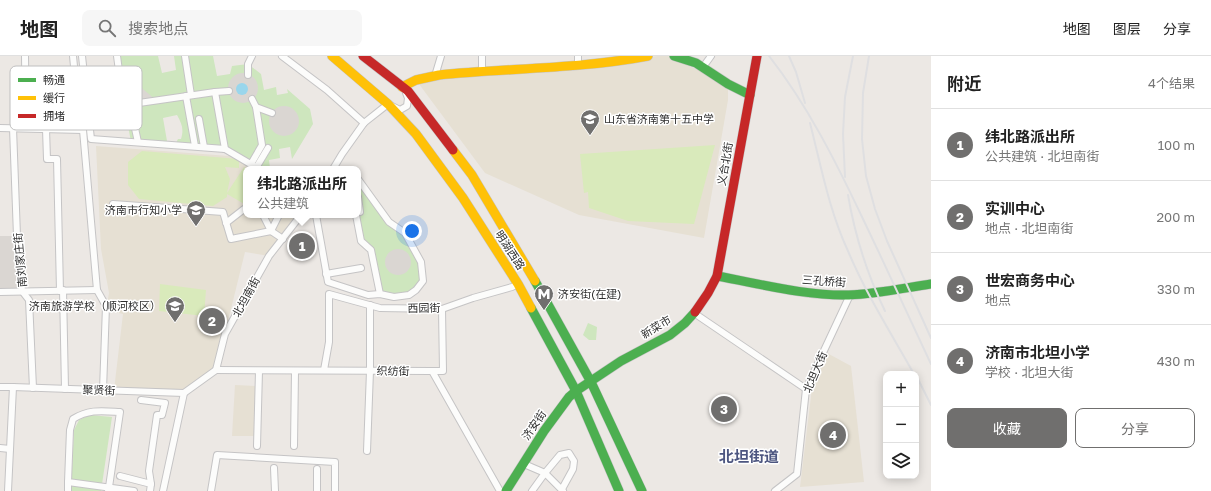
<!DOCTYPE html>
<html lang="zh">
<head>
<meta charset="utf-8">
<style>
	:root { --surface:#fff; --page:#f6f6f6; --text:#222; --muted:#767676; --line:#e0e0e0; --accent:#706f6e }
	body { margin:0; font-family:"Golos Text","Noto Sans SC",sans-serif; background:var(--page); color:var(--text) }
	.controls { position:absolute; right:12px; bottom:12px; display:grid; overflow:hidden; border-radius:8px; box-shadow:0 2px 10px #0003 }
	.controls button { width:36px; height:36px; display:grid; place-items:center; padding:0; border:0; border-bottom:1px solid var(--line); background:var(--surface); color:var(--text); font:20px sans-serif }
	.you { position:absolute; left:412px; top:175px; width:14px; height:14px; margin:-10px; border:3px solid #fff; border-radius:50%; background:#1a73e8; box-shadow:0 0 0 6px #1a73e833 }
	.badge { display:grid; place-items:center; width:26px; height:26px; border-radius:50%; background:var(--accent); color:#fff; font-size:13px; font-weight:700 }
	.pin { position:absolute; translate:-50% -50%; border:2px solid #fff; box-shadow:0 1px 4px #0006 }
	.popup { position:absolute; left:243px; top:110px; width:118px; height:52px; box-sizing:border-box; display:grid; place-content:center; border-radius:8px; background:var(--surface); filter:drop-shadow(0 1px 3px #0005); font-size:13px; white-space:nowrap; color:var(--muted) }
	.popup b { font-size:15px; color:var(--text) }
	.popup::after { content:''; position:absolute; left:50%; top:100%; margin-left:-8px; border:8px solid transparent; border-top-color:var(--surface) }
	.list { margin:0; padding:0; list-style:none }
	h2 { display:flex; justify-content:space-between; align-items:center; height:52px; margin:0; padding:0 16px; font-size:17px }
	h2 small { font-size:13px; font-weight:400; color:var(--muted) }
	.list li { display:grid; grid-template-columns:26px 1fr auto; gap:12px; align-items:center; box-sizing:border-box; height:72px; padding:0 16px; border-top:1px solid var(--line) }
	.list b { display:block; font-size:15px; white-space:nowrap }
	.list p { margin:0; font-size:13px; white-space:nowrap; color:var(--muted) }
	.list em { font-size:13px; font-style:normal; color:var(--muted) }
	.actions { display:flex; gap:8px; padding:12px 16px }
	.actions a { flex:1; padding:9px 0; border:1px solid var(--accent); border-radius:8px; text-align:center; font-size:14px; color:var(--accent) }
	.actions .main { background:var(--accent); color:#fff }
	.icon { flex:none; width:22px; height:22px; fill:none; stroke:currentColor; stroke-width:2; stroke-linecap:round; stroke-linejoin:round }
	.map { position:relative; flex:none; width:931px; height:435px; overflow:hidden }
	header { display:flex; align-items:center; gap:24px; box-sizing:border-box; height:56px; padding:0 20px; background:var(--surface); border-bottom:1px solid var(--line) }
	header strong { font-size:19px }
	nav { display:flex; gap:22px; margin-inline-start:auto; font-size:14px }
	.search { width:280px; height:36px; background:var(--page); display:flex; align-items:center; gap:10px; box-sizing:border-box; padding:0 14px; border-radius:8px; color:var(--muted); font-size:15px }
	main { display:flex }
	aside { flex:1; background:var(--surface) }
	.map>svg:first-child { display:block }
</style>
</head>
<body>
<header>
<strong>地图</strong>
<div class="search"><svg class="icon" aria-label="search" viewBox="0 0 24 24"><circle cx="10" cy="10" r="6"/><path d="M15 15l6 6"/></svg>搜索地点</div>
<nav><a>地图</a><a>图层</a><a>分享</a></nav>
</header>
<main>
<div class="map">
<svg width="931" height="435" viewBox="0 0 931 435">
	<rect width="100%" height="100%" fill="#ece8e4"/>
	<g fill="#e6e0d3">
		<path d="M658,0H668L728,28V44L704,182L579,159L485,117L416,24L569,11Z"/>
		<path d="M96,90L229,100L253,113H246V159H301L269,200L245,196L216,314L184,337L114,334L123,258L106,254L109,237L101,193Z"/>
		<path d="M827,297L851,310L864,426L800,431L812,332Z"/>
		<path d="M235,329L256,330L254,380H232Z"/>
	</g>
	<g fill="#cee6be">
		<path d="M117,0H158L162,17L176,14L174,0H213L217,20L230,18L232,10L248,8L261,18L264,34L276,31L277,39L288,37L287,33L310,53L313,68L292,103L290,91L279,93L280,102L269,104L270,112L259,113L225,93L175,89L178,83H181C184,73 182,68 177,59L163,62L167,85L131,86L122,37Z"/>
		<path d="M358,123L389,166L405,177L421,206L423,225L409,239L380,238L371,194L361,185L358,159Z"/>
		<path d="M588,267L597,271L596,284H589L583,279Z"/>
		<path d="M90,359L112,361L101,435H71L74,374L79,364Z"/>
	</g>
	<g fill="#d9eabb">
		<path d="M715,89L694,168L628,165L589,152L588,136L584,137L580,98Z"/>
		<path d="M142,95L239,103V112L225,111L230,123L227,137L244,111L247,113H246V149L227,138V141L213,150L139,143L128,129V106Z"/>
		<path d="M160,228L206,234L204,260L159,255Z"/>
	</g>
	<g fill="#dad6d2">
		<circle cx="243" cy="32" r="15"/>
		<path d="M132,24L156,44L139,47L122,37L121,30Z"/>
		<circle cx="284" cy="65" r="15"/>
		<path d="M0,180H17L22,235L0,236Z"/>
		<circle cx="398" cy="206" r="13"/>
	</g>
	<circle fill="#99d6ec" cx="242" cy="33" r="6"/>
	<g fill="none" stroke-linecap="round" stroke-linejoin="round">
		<g stroke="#c5c4c5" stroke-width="8">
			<g id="street">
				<path d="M25,0L26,72"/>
				<path d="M73,0L77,41L83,74L97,234L106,250L103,334"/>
				<path d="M82,0L91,83L225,93L259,113"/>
				<path d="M117,0L122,37"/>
				<path d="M185,0L191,39"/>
				<path d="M282,0L327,34L364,67"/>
				<path d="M578,0V10"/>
				<path d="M703,11L711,0"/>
				<path d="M482,16V0"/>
				<path d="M248,19V8L252,0"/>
				<path d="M435,20L441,0"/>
				<path d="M215,36L225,93"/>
				<path d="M186,40L195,90"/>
				<path d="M77,41L122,37L139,47L215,36L229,35"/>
				<path d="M252,43L256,51L272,57"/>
				<path d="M199,63L204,91"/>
				<path d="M138,65L134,68L138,86"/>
				<path d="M0,72L83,74"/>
				<path d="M13,72L17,180L22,235L29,244L33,332"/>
				<path d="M46,73L47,103H57L60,235"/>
				<path d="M251,108L262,89L256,51"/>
				<path d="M256,112L268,92"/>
				<path d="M333,113L342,98L364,67L369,63L388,48L400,54L407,50L408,42L406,37"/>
				<path d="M358,141L360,156"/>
				<path d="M113,148L223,156L231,183L271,175L283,183"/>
				<path d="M263,159L271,175L279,159"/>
				<path d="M316,159L328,226L368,239L380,238L394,241L409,239L416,234L423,225L421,206L405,177L389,166L358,123"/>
				<path d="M356,159L361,185L371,194L380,238"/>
				<path d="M226,167L244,153H246"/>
				<path d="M326,218L361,212"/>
				<path d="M63,234L65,333"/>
				<path d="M0,236L97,234"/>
				<path d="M694,257L806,333"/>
				<path d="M216,314L432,315L500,435"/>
				<path d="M324,314L329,286V238L380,252L442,253L473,242L512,231L518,228"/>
				<path d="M432,315H443L442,253"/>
				<path d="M0,331H13L184,337"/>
				<path d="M141,344L165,347L162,359H157L149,415L151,428"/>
				<path d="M257,390L259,315"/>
				<path d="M294,390L295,315"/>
				<path d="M0,392L10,393"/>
				<path d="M367,395L370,315V249"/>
				<path d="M524,408L545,417L560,399L569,397L574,405L573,413L562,433"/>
				<path d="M274,412L275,435"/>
				<path d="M317,413V435"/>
				<path d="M120,420L151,428L150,435"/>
				<path d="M8,435L13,331"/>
				<path d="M68,435V426"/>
				<path d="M108,435L109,431L120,356C102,355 89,353 73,363L70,374L68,426L134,435"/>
				<path d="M163,435L184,337L216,314L225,278L269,200L301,159"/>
				<path d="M211,435L217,399L335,406V435"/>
				<path d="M532,435L545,417L563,435"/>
				<path d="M775,435L797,418L806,333L850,239"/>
			</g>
		</g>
		<g stroke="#c5c4c5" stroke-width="10">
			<g id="fast">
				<path d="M674,0L696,7L728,28L750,39"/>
				<path d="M717,220C761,228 805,240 849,239C877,238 904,232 931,228"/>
				<path d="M535,225L591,326L642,435"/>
				<path d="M531,252L576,335L619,435"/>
				<path d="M506,435L544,375L569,341L576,335L621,305L670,279L685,267L695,256"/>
			</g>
		</g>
		<g stroke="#c5c4c5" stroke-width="10">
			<g id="slow">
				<path d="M332,0L388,48L416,78L463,142L518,228L531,252"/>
				<path d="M402,31L416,24L439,19C509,12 579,13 648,0"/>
				<path d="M453,94L472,119L535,225"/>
			</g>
		</g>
		<g stroke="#c5c4c5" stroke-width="10">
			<g id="jam">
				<path d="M363,0L408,35L453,94"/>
				<path d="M695,256L708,237L717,220L757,0"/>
			</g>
		</g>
		<use href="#street" stroke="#fcfcfb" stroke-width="6"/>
		<use href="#fast" stroke="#4caf50" stroke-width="9"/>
		<use href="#slow" stroke="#ffc107" stroke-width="9"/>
		<use href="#jam" stroke="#c62828" stroke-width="9"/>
		<g stroke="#dfdfe1" stroke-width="2">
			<path d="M769,0C808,50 836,106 863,163C886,211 908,259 931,308"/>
			<path d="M789,0L796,16L805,47"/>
			<path d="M869,0L863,37L862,83L866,120L875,153L887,185L931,282"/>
			<path d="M810,67C821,110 829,154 848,195C866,238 891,277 914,318"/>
			<path d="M845,121L843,78L845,41L853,0"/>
			<path d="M848,139C855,180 867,218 885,255"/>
			<path d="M916,319L931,349"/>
		</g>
	</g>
	<defs>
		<g id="school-pin" transform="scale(1)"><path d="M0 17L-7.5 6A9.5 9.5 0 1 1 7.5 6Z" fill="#706f6e" stroke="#fff"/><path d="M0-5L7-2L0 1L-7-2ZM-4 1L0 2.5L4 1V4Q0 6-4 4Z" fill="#fff"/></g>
		<g id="metro-pin" transform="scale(1)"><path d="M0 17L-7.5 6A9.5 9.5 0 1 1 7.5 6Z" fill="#706f6e" stroke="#fff"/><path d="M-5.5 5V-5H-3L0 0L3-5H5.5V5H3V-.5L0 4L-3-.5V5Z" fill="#fff"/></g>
	</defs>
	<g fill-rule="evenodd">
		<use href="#school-pin" x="590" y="63"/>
		<use href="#school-pin" x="196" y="154"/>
		<use href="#metro-pin" x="544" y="238"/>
		<use href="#school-pin" x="175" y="250"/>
	</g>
	<g text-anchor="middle" stroke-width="3" stroke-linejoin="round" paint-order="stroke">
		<g font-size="11" fill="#2e2e2e" stroke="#fff" text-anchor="start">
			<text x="604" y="67">山东省济南第十五中学</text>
			<text x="182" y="158" text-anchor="end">济南市行知小学</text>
			<text x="558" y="242">济安街(在建)</text>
			<text x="161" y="254" text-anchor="end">济南旅游学校（顺河校区）</text>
		</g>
		<g font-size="11" fill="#2e2e2e" stroke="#fff">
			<text transform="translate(725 108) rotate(-80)" y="4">义合北街</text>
			<text transform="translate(510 194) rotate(57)" y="4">明湖西路</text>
			<text transform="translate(20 204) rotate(-95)" y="4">南刘家庄街</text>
			<text transform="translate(824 225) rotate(4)" y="4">三孔桥街</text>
			<text transform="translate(246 241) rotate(-61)" y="4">北坦南街</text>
			<text transform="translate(424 252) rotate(-1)" y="4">西园街</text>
			<text transform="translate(656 271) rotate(-31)" y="4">新菜市</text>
			<text transform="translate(393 315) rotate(1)" y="4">织纺街</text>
			<text transform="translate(815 316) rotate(-67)" y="4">北坦大街</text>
			<text transform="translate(99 334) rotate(2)" y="4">聚贤街</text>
			<text transform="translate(534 369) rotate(-56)" y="4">济安街</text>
		</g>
		<g font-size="15" font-weight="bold" fill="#4d5680" stroke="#fff">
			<text x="749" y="406">北坦街道</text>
		</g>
	</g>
	<rect x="10" y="10" width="132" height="64" rx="6" fill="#fff" stroke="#c0c0c0" stroke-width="1"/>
	<rect x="18" y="22" width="18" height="4" fill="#4caf50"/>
	<rect x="18" y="40" width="18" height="4" fill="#ffc107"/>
	<rect x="18" y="58" width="18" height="4" fill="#c62828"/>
	<g font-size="11" fill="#2e2e2e">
		<text x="43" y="28">畅通</text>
		<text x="43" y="46">缓行</text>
		<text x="43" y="64">拥堵</text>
	</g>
</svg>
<div class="controls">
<button>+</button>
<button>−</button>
<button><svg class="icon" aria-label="layers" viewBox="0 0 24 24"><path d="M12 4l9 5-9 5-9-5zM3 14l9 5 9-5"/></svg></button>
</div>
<div class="you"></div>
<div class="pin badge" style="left:302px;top:190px">1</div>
<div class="popup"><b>纬北路派出所</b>公共建筑</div>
<div class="pin badge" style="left:212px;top:265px">2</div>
<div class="pin badge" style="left:724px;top:353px">3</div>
<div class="pin badge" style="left:833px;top:379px">4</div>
</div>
<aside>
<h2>附近<small>4个结果</small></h2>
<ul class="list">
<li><span class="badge">1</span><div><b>纬北路派出所</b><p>公共建筑 · 北坦南街</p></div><em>100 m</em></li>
<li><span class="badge">2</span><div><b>实训中心</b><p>地点 · 北坦南街</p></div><em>200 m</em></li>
<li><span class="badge">3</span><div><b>世宏商务中心</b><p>地点</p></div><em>330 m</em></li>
<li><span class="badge">4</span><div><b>济南市北坦小学</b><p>学校 · 北坦大街</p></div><em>430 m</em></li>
</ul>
<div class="actions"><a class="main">收藏</a><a>分享</a></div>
</aside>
</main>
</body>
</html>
